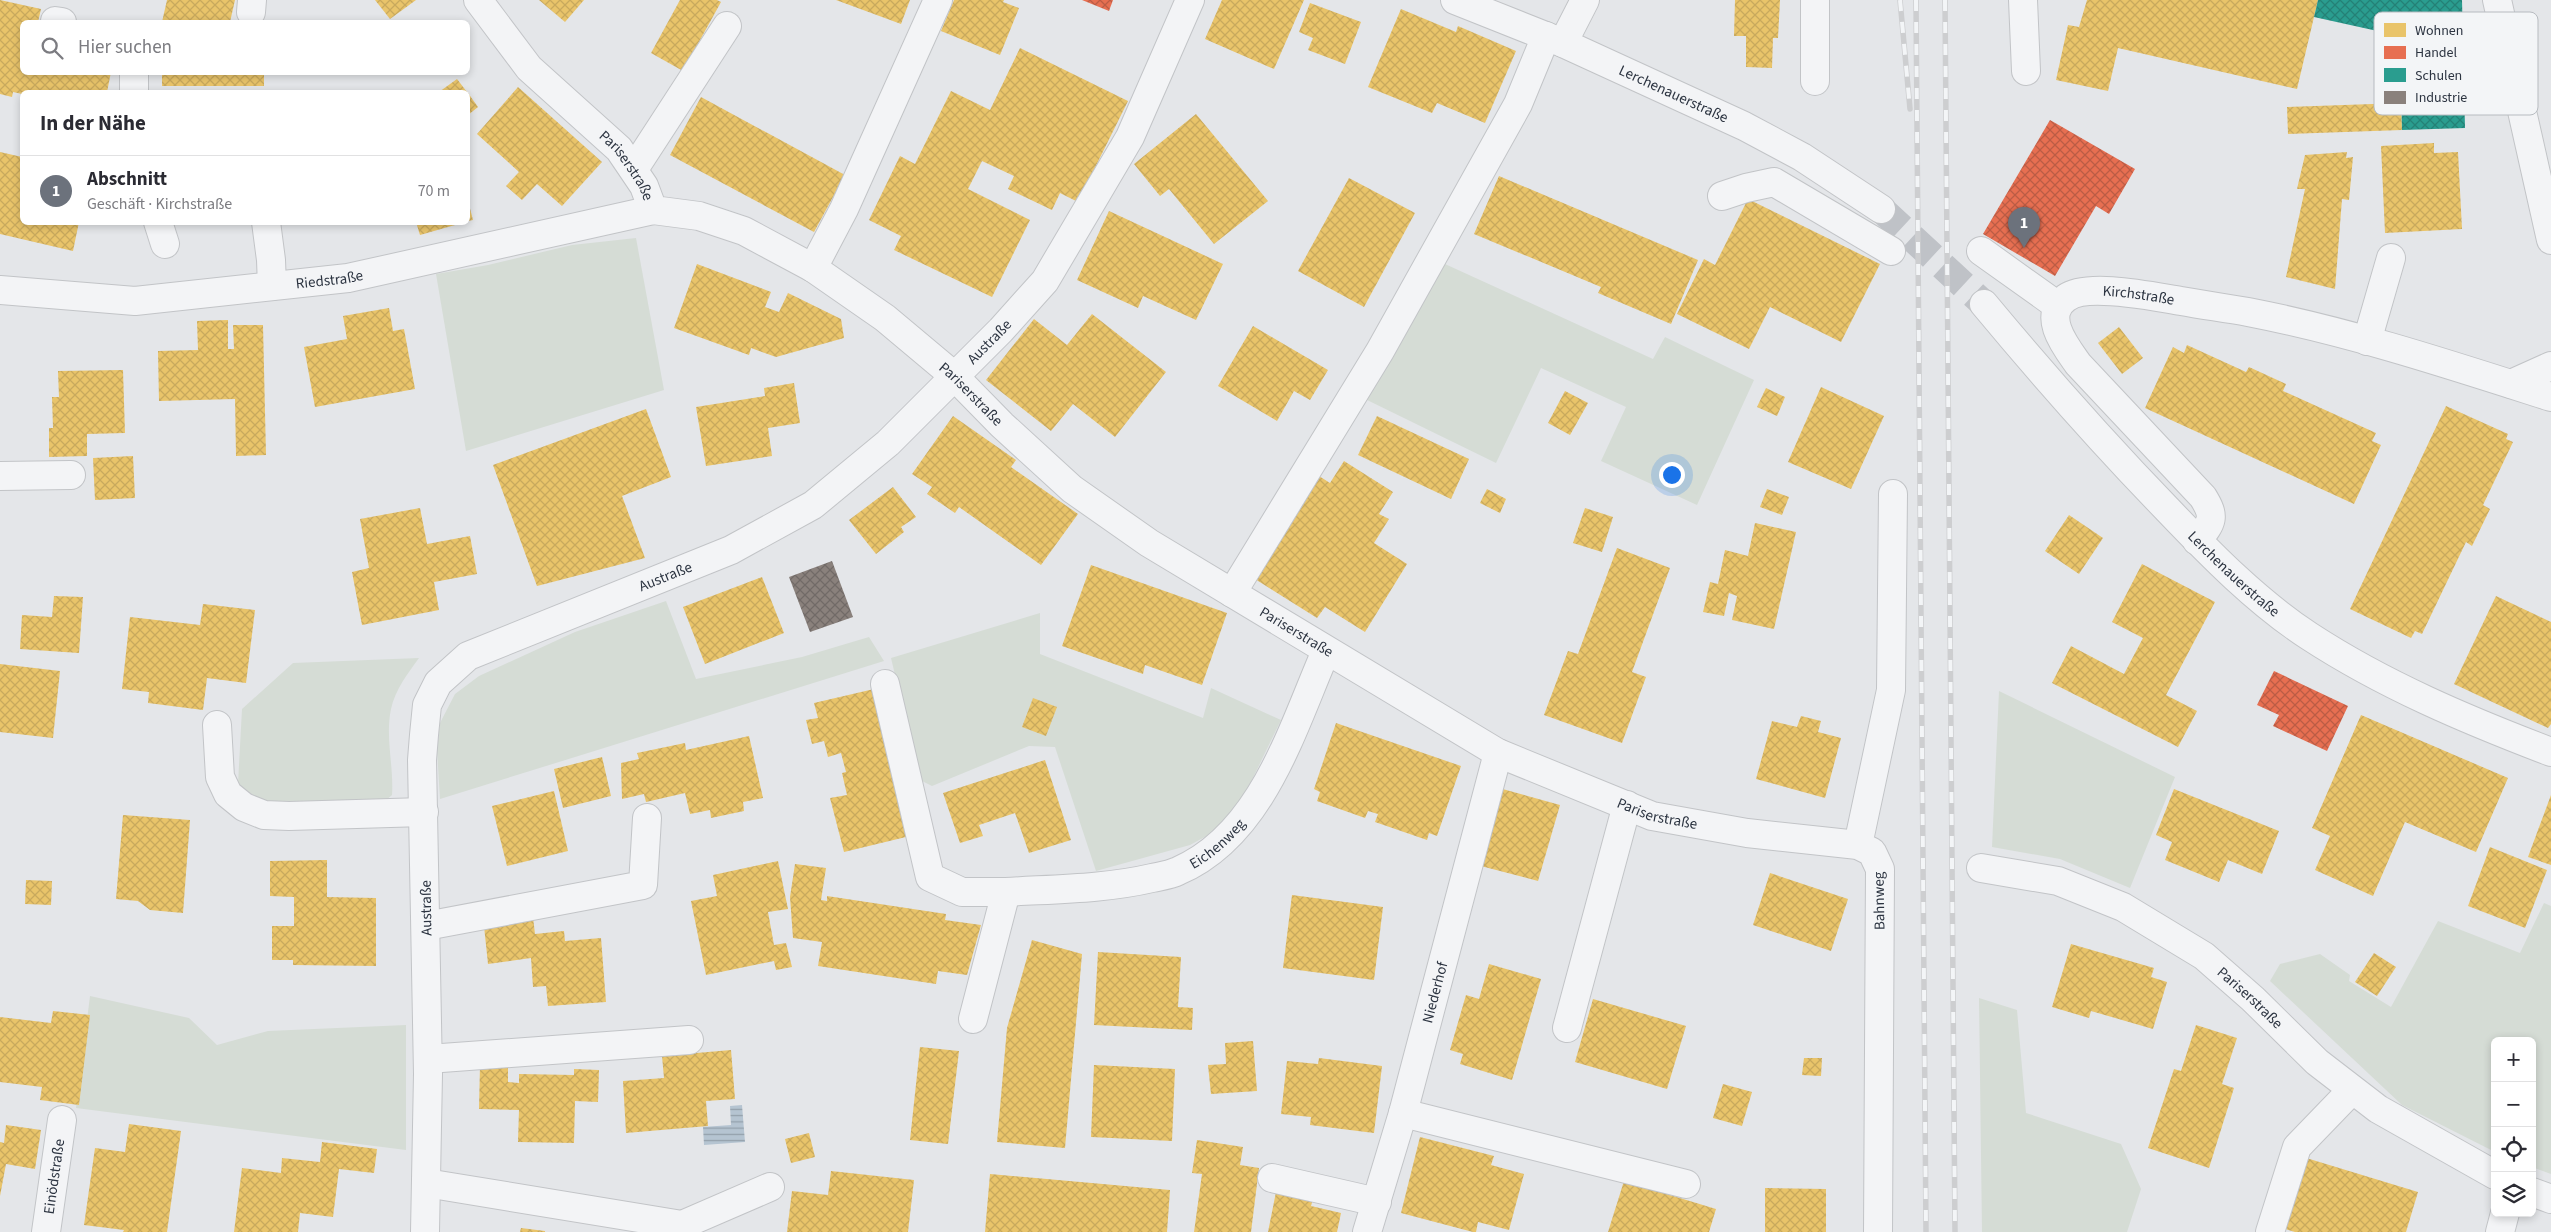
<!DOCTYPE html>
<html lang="de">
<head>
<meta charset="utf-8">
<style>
	:root { --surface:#fff; --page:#f2f2f3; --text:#2b2b33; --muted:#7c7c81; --line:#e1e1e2; --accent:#6c727c }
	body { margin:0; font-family:"Source Sans 3",sans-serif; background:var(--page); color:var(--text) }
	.controls { position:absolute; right:15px; bottom:15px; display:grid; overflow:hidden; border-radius:8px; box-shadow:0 2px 8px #0003 }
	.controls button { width:45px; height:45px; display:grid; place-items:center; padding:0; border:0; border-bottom:1px solid var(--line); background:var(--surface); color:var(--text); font:25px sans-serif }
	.you { position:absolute; left:1671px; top:474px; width:18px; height:18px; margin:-12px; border:4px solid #fff; border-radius:50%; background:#1a73e8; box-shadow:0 0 0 8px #1a73e833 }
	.badge { display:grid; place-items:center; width:32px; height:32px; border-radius:50%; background:var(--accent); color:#fff; font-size:16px; font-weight:700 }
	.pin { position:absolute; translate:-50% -41px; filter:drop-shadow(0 1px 2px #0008) }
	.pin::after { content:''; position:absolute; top:26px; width:18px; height:15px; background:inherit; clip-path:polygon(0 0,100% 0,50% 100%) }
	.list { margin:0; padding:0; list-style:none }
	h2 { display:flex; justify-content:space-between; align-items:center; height:65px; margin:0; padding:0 20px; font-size:21px }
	h2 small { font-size:16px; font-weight:400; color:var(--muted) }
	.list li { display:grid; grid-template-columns:32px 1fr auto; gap:15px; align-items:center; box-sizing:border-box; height:70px; padding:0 20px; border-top:1px solid var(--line) }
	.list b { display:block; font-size:19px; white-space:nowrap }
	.list p { margin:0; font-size:16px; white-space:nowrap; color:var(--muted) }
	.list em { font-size:16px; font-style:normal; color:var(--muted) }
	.icon { flex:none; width:28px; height:28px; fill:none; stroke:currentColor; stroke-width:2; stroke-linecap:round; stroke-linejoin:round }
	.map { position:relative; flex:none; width:2551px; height:1232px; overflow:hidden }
	.search { position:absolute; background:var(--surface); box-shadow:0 2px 8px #0003; left:20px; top:20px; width:450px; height:55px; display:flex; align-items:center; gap:12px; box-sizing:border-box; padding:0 18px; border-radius:8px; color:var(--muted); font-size:19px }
	.panel { position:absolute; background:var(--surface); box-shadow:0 2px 8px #0003; left:20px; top:90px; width:450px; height:135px; border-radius:8px }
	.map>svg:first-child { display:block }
</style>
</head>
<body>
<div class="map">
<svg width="2551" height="1232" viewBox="0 0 2551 1232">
	<defs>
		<pattern id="water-rules" width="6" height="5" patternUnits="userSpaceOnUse" patternTransform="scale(1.25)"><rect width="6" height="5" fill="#b5c4d1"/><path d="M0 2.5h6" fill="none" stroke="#93a0ab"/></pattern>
		<pattern id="homes-cross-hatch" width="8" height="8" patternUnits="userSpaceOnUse" patternTransform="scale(1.25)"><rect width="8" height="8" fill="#e9c46a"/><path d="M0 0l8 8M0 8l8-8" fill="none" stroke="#c8a95d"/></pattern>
		<pattern id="shops-cross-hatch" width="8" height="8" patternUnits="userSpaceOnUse" patternTransform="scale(1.25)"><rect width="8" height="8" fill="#e76f51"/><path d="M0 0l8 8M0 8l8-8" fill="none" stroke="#bb5c45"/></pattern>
		<pattern id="schools-cross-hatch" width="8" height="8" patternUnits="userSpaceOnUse" patternTransform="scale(1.25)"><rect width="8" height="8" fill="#2a9d8f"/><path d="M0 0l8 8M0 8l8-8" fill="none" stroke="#248176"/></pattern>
		<pattern id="industry-cross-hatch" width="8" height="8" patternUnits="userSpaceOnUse" patternTransform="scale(1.25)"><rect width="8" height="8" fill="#8a817c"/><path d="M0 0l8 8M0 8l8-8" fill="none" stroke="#716a67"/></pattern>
	</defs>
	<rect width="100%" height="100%" fill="#e4e6e9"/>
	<g fill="#d5dcd5">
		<path d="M636,238L664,390L466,451L436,274L488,265L572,245Z"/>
		<path d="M1445,264L1653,359L1665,337L1754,380L1697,505L1601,461L1626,407L1541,368L1496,463L1365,399Z"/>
		<path d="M666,601L696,679L802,657L869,637L884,661L440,799L437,750L440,723L455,694L479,676L575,632Z"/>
		<path d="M1040,613V654L1203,718L1211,688L1281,720L1250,784L1225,826L1190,845L1096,871L1055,747L1029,746L932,786L920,780L891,658Z"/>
		<path d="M419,658C408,673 395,690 391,709C385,737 394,767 392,795L385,801L262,805L244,793L238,784L242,709L293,663Z"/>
		<path d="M1999,691L2175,777L2130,888L2060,859L1992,847Z"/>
		<path d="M2544,903L2551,906V1174L2532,1167V1041H2495V1152L2402,1105L2270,981L2280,964L2320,954L2350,975L2349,981L2391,1007L2438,921L2520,953Z"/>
		<path d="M90,996L189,1018L217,1045L268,1031L406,1025V1150L76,1108Z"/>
		<path d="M1979,998L2017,1010L2026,1113L2121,1144L2141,1189L2127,1232H1982Z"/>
	</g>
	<path fill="url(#water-rules)" d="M742,1105L745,1142L704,1145L703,1127L731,1125L730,1106Z"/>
	<g fill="url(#homes-cross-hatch)">
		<path d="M0,0L41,9L38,22L31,20L30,22H22V72H111L107,92L22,94L13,92L12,97L0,94Z"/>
		<path d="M167,0H235L230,22H162Z"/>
		<path d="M375,0H416L390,19Z"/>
		<path d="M539,0H584L565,22Z"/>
		<path d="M680,0H717L721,2L683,71L651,53Z"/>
		<path d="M836,0H910L901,24Z"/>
		<path d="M954,0H1004L1003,2L1019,8L1000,55L941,31Z"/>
		<path d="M1222,0H1304L1274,69L1205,39Z"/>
		<path d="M1735,0H1780L1778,38H1773L1772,68L1746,67V36H1734Z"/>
		<path d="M2087,0H2318L2297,89L2118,48L2108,91L2056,80L2068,25L2079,27Z"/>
		<path d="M1310,3L1361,22L1345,64L1308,50L1313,38L1299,32Z"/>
		<path d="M1401,9L1456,32L1458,26L1516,51L1485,123L1437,103L1432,113L1368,87Z"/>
		<path d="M1020,48L1128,101L1078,202L1060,193L1052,210L1008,189L1014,176L982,161L968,189L1030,220L992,297L894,250L901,236L869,220L900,156L915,164L951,91L990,110Z"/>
		<rect x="162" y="72" width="102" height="14"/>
		<path d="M457,79L467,92H439Z"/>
		<path d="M518,87L602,162L562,206L537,184L522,200L506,186L519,172L477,134Z"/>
		<path d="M468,93L478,107L468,115Z"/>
		<path d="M701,97L845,175L814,232L670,155Z"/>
		<path d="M2401,103L2402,130L2288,134L2287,107Z"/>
		<path d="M1196,114L1268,201L1214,244L1169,189L1160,196L1134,164Z"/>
		<path d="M2434,143V153L2458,152L2462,229L2385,233L2381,146Z"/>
		<path d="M0,152L22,157V222H79L73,251L0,234Z"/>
		<path d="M2347,152L2346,158L2353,157L2349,200L2342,199L2335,289L2286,277L2305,189H2297L2305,155Z"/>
		<path d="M1499,176L1698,260L1671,324L1598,293L1601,287L1474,234Z"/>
		<path d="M1349,178L1415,213L1364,307L1298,271Z"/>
		<path d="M1748,199L1880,264L1841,342L1770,307L1749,349L1677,314L1704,259L1715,265Z"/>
		<path d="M468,201L473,220L468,221Z"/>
		<path d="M1109,211L1223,264L1196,320L1143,296L1138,308L1077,280Z"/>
		<path d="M416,222H462V223L420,235Z"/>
		<path d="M697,264L771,292L765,307L779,312L788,293L841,319L844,338L776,357L751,348L749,355L674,328Z"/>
		<path d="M389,308L393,331L404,329L415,389L315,407L304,347L347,339L343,316Z"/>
		<path d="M1092,314L1166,372L1115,437L1073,404L1051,431L986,380L1034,319L1067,345Z"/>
		<path d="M228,320V349H234L233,325H263L266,455L236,456L235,399L159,401L158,351L198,350L197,321Z"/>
		<path d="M1253,326L1328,370L1310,400L1294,391L1277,421L1218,386Z"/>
		<path d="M2119,327L2143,358L2122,374L2098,343Z"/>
		<path d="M2187,345L2246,372L2249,367L2286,384L2283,391L2376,433L2372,441L2381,445L2354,504L2145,408L2173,347L2184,353Z"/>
		<path d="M123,370L125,433L87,434V456L49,457V428H53L52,397H59L58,371Z"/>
		<path d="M794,383L800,423L768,428L772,456L706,466L696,407L765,396L764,388Z"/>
		<path d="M1821,387L1884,416L1851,489L1788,462Z"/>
		<path d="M1766,388L1785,397L1777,416L1757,407Z"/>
		<path d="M1565,391L1588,403L1570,435L1548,423Z"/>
		<path d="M2446,406L2508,434L2506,439L2513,442L2483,505L2490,509L2472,546L2466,542L2422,634L2415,631L2411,638L2350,609Z"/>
		<path d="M646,409L671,477L622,496L645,558L537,586L493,465Z"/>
		<path d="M953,416L1016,460L1011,467L1078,514L1041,565L959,507L955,513L927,494L932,487L912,474Z"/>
		<path d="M1377,416L1469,459L1451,499L1358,455Z"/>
		<path d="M133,456L135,498L95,500L93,458Z"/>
		<path d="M1344,461L1393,492L1379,514L1389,519L1374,543L1407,564L1365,632L1325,607L1317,618L1255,579L1319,476L1330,483Z"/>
		<path d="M893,487L916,517L901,527L904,532L876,554L849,520Z"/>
		<path d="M1487,489L1506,499L1500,513L1480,503Z"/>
		<path d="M1767,489L1789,497L1782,515L1760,507Z"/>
		<path d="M420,508L427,544L470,536L477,574L434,582L439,610L362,625L352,572L369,568L360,519Z"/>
		<path d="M1585,508L1613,517L1602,552L1573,543Z"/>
		<path d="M2069,515L2103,538L2079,574L2045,551Z"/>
		<path d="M1755,523L1796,532L1774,629L1732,620L1737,596L1729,593L1724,616L1703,612L1710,582L1718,584L1725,550L1748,556Z"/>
		<path d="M1617,548L1670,568L1632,672L1646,677L1622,743L1544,715L1568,651L1578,654Z"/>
		<path d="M2142,564L2215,602L2166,695L2197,711L2178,747L2052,683L2071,646L2124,674L2143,638L2112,622Z"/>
		<path d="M1091,565L1227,613L1202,685L1145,665L1143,674L1062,646Z"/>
		<path d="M762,577L784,633L705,664L683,607Z"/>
		<path d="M54,596L83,597L79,653L20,649L22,615L52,617Z"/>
		<path d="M2496,596L2551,622V724L2548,728L2454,684Z"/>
		<path d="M203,604L255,610L246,683L207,678L203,710L148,703L149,692L122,689L130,617L200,625Z"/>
		<path d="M0,664L60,671L53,738L0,732Z"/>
		<path d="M874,689L888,743L884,744L893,781H896L910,836L844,852L830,798L847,795L842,773L846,772L841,753L828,757L824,741L812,744L806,720L818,718L814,703Z"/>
		<path d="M1033,698L1057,707L1046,736L1022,727Z"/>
		<path d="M2361,715L2508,778L2476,852L2405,822L2373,896L2315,870L2330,836L2312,828Z"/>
		<path d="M1801,716L1821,721L1818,732L1841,738L1825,798L1756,779L1772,721L1797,727Z"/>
		<path d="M1336,723L1461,766L1437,836L1429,833L1427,840L1375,822L1378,814L1368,811L1365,818L1317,801L1320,792L1314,789Z"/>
		<path d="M749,736L763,798L743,802L744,811L711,818L710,810L690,814L685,793L646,802L644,794L622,799L621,763L639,759L637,753L685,743L686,750Z"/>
		<path d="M602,757L611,796L563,808L554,769Z"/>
		<path d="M1045,760L1071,840L1029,853L1015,813L979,825L983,836L960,843L943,793Z"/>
		<path d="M1499,788L1560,805L1538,881L1477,865Z"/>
		<path d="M2174,789L2279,831L2262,874L2228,860L2219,882L2165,860L2172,842L2156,835Z"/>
		<path d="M554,791L568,851L507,866L492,806Z"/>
		<path d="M2551,795V865L2528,857Z"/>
		<path d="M123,815L190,820L183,913L150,910L138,901L116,899Z"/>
		<path d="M2490,847L2547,870L2525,928L2468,906Z"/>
		<path d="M327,860V897L376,898V966L293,965V960H272V926H294V897L270,896V861Z"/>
		<path d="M778,861L788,909L768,912L774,945L786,943L792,967L776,970L774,961L706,975L691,901L717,896L713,875Z"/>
		<path d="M795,864L826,868L821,900L827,901V896L946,914L945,920L981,925L967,975L938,971L936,984L818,966L822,942L793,938L790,897Z"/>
		<path d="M1770,873L1848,899L1831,951L1753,925Z"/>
		<path d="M26,880L52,881L51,905L25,904Z"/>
		<path d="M1292,895L1383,907L1374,980L1283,968Z"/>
		<path d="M533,917L535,934L564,931L565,941L601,938L606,1002L548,1006L546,986L533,987L531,958L488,964L484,926Z"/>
		<path d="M1032,940L1082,954L1065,1148L997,1142L1007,1028Z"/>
		<path d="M2071,944L2154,968L2151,977L2167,982L2153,1029L2091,1011L2089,1018L2052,1007Z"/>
		<path d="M1098,952L1181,957L1178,1007L1193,1008L1192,1030L1094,1025Z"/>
		<path d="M2374,953L2396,967L2377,996L2355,982Z"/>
		<path d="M1489,964L1541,979L1512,1080L1460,1064L1463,1054L1450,1050L1466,995L1479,999Z"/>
		<path d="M1593,999L1686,1026L1667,1089L1575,1062Z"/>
		<path d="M53,1011L90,1015L79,1105L40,1100L42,1087L0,1082V1017L51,1023Z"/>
		<path d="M2196,1025L2237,1038L2222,1084L2234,1088L2209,1168L2148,1148L2174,1069L2181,1071Z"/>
		<path d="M1253,1041L1257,1091L1211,1094L1208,1065L1226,1064L1225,1043Z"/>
		<path d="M920,1047L959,1051L948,1144L910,1140Z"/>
		<path d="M731,1050L735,1099L706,1101L708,1126L626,1133L623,1081L664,1078L662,1056Z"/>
		<path d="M1319,1058L1382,1066L1374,1133L1310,1125L1311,1117L1281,1114L1287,1061L1318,1064Z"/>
		<path d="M1804,1058H1822L1821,1076L1802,1075Z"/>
		<path d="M480,1065L508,1066V1082L519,1083V1074L574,1075V1069L599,1070L598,1102L575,1101L574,1143L518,1142L519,1110L479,1109Z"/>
		<path d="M1094,1065L1175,1069L1172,1141L1091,1137Z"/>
		<path d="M1723,1084L1752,1092L1742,1126L1713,1118Z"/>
		<path d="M129,1124L181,1131L167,1232H123L124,1230L84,1225L95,1148L125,1152Z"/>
		<path d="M6,1125L41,1130L35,1169L6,1164L0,1196V1142L4,1143Z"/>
		<path d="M809,1133L815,1157L791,1163L785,1139Z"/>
		<path d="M1420,1137L1494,1156L1491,1165L1524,1174L1509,1230L1478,1222L1476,1232H1473L1401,1213Z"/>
		<path d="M1197,1140L1243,1147L1240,1165L1259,1168L1251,1232H1194L1202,1174L1192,1173Z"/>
		<path d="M322,1142L377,1149L374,1173L339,1169L333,1217L300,1213L298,1232H234L242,1168L281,1173L282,1158L320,1162Z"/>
		<path d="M2303,1157L2418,1192L2406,1232H2295L2282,1228Z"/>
		<path d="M831,1171L914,1180L908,1232H787L792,1191L828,1195Z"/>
		<path d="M990,1174L1170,1190L1167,1232H985Z"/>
		<path d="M1624,1181L1716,1209L1709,1232H1608Z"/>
		<path d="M1765,1188L1826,1189V1232H1765Z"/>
		<path d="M1276,1192L1313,1199L1311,1206L1341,1213L1337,1232H1268Z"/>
		<path d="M521,1228L545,1231V1232H520Z"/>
	</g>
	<g fill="url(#shops-cross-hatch)">
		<path d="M1082,0H1113L1109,11Z"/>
		<path d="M2050,120L2135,169L2109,214L2096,206L2055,276L1983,234Z"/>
		<path d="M2274,671L2348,706L2327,751L2273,726L2279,715L2257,705Z"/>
	</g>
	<path fill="url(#schools-cross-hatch)" d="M2318,0H2462L2465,128L2402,130L2400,36L2314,17Z"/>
	<path fill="url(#industry-cross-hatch)" d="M832,561L853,617L810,632L789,577Z"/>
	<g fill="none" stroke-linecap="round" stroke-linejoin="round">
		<path stroke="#bfc2c7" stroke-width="28" stroke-dasharray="28 14" stroke-linecap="butt" d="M1881,209L1984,304"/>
		<g stroke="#c2c4c7" stroke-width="30">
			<g id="minor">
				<path id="s1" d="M478,0L529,68L619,149L644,186L653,210L699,216L744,231L813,268L885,318L953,375L1002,425L1072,489L1149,543L1498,753L1652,816L1747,833L1858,845L1872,852L1880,869L1878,1232"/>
				<path id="s2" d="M1455,0L1563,43L1744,126L1802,157L1881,209"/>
				<path d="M2023,0L2026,71"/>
				<path d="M2497,0L2551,240"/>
				<path d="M251,12L252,0"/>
				<path d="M55,21L62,22"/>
				<path d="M1563,43L1585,0"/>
				<path d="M134,72V92"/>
				<path d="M1815,81V0"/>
				<path d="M634,169L727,26"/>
				<path d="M1722,196L1746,188L1774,182L1891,251"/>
				<path d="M158,222L165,244"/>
				<path d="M266,222L271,260L272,286"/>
				<path d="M1981,251L2058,306"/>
				<path d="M813,268L844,209L938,0"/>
				<path id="s3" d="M0,290L135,301L348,278L653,210"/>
				<path id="s4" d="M1984,304C2043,375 2104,444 2168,510C2211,555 2257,602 2309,636C2384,685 2467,720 2551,752"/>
				<path d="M2367,341L2391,258"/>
				<path d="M2511,384L2551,366"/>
				<path d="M0,476L71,475"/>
				<path id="s5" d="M2197,541C2212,522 2216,518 2203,497L2078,364C2066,347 2041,316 2066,298C2087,282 2155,297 2181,301C2203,305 2226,308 2248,312C2351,332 2451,365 2551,397"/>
				<path d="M1232,593L1380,351L1518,104L1546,36"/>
				<path d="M885,684L930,877L962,892H1006L973,1019"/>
				<path d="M217,725L220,777L228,794L244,807L264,815L289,816L424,812"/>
				<path d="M1858,845L1891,690L1893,494"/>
				<path id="s6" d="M1981,868L2058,881L2123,907L2204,956L2253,999L2317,1062L2378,1109L2495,1175"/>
				<path id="s7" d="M1006,892C1055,889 1105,889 1152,878C1161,876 1170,875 1178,871C1262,835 1292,729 1326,651"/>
				<path d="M426,926L643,885L647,818"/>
				<path d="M1567,1028L1627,805"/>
				<path d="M428,1059L689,1040"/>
				<path d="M1403,1113L1686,1184"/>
				<path d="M1272,1178L1377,1202"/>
				<path d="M426,1183L682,1225L770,1187"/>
				<path d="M2532,1192L2551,1199"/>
				<path id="s8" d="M46,1232L62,1120"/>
				<path id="s9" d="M425,1232L428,1074L422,760L424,735L427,705L438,683L468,656L731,550L813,505L888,443L1001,330L1045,281L1130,137L1190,0"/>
				<path id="s10" d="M1367,1232L1403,1113L1498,753"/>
				<path d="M2270,1232L2297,1147L2352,1090"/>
				<path d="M2500,1232L2505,1213"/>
			</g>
		</g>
		<use href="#minor" stroke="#f3f4f6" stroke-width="28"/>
		<g stroke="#cdced0" stroke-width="5.5">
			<g id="rail">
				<path d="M1900,0L1910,109"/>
				<path d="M1916,0L1926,1232"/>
				<path d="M1945,0L1955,1232"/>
			</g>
		</g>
		<use href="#rail" stroke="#f3f5f7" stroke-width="4" stroke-dasharray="11" stroke-linecap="butt"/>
	</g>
	<g text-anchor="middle" stroke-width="5" stroke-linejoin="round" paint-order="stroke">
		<g font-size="15" fill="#2c3441" stroke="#f3f5f7">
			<text dy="5" stroke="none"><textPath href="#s2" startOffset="238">Lerchenauerstraße</textPath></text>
			<text dy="5" stroke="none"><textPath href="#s1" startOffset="224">Pariserstraße</textPath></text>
			<text dy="5" stroke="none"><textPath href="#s3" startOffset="331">Riedstraße</textPath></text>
			<text dy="5" stroke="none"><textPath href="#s5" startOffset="382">Kirchstraße</textPath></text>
			<text dy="5" stroke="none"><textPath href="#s9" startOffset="1210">Austraße</textPath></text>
			<text dy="5" stroke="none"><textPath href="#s1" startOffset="651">Pariserstraße</textPath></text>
			<text dy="5" stroke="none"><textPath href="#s4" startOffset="368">Lerchenauerstraße</textPath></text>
			<text dy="5" stroke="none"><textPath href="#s9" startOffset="805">Austraße</textPath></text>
			<text dy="5" stroke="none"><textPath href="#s1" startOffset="1056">Pariserstraße</textPath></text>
			<text dy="5" stroke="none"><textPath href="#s1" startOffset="1462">Pariserstraße</textPath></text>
			<text dy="5" stroke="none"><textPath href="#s7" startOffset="222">Eichenweg</textPath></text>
			<text transform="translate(1879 901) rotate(-91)" y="5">Bahnweg</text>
			<text transform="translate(426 908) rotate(-91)" y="5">Austraße</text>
			<text dy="5" stroke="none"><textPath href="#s10" startOffset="249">Niederhof</textPath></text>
			<text dy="5" stroke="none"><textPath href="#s6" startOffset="305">Pariserstraße</textPath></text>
			<text dy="5" stroke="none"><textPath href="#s8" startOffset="56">Einödstraße</textPath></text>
		</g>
	</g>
	<rect x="2374" y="12" width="164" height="103" rx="8" fill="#f3f5f7" stroke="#b7bbc0" stroke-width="1"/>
	<rect x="2384" y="23" width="22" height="14" fill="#e9c46a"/>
	<rect x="2384" y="46" width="22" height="13" fill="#e76f51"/>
	<rect x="2384" y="68" width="22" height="14" fill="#2a9d8f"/>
	<rect x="2384" y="91" width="22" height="13" fill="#8a817c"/>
	<g font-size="14" fill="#2c3441">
		<text x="2415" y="35">Wohnen</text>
		<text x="2415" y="57">Handel</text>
		<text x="2415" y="80">Schulen</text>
		<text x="2415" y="102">Industrie</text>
	</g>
</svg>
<div class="controls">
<button>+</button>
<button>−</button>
<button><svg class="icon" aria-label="locate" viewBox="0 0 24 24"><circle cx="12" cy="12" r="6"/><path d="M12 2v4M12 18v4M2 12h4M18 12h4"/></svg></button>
<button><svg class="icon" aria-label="layers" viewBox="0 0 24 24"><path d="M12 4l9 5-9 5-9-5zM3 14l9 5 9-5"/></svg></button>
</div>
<div class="you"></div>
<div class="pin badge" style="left:2024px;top:248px">1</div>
<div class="search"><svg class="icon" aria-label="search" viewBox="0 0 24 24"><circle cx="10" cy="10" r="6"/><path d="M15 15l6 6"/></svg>Hier suchen</div>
<section class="panel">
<h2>In der Nähe<small></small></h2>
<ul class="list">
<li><span class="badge">1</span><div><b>Abschnitt</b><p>Geschäft · Kirchstraße</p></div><em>70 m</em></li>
</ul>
</section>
</div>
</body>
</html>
